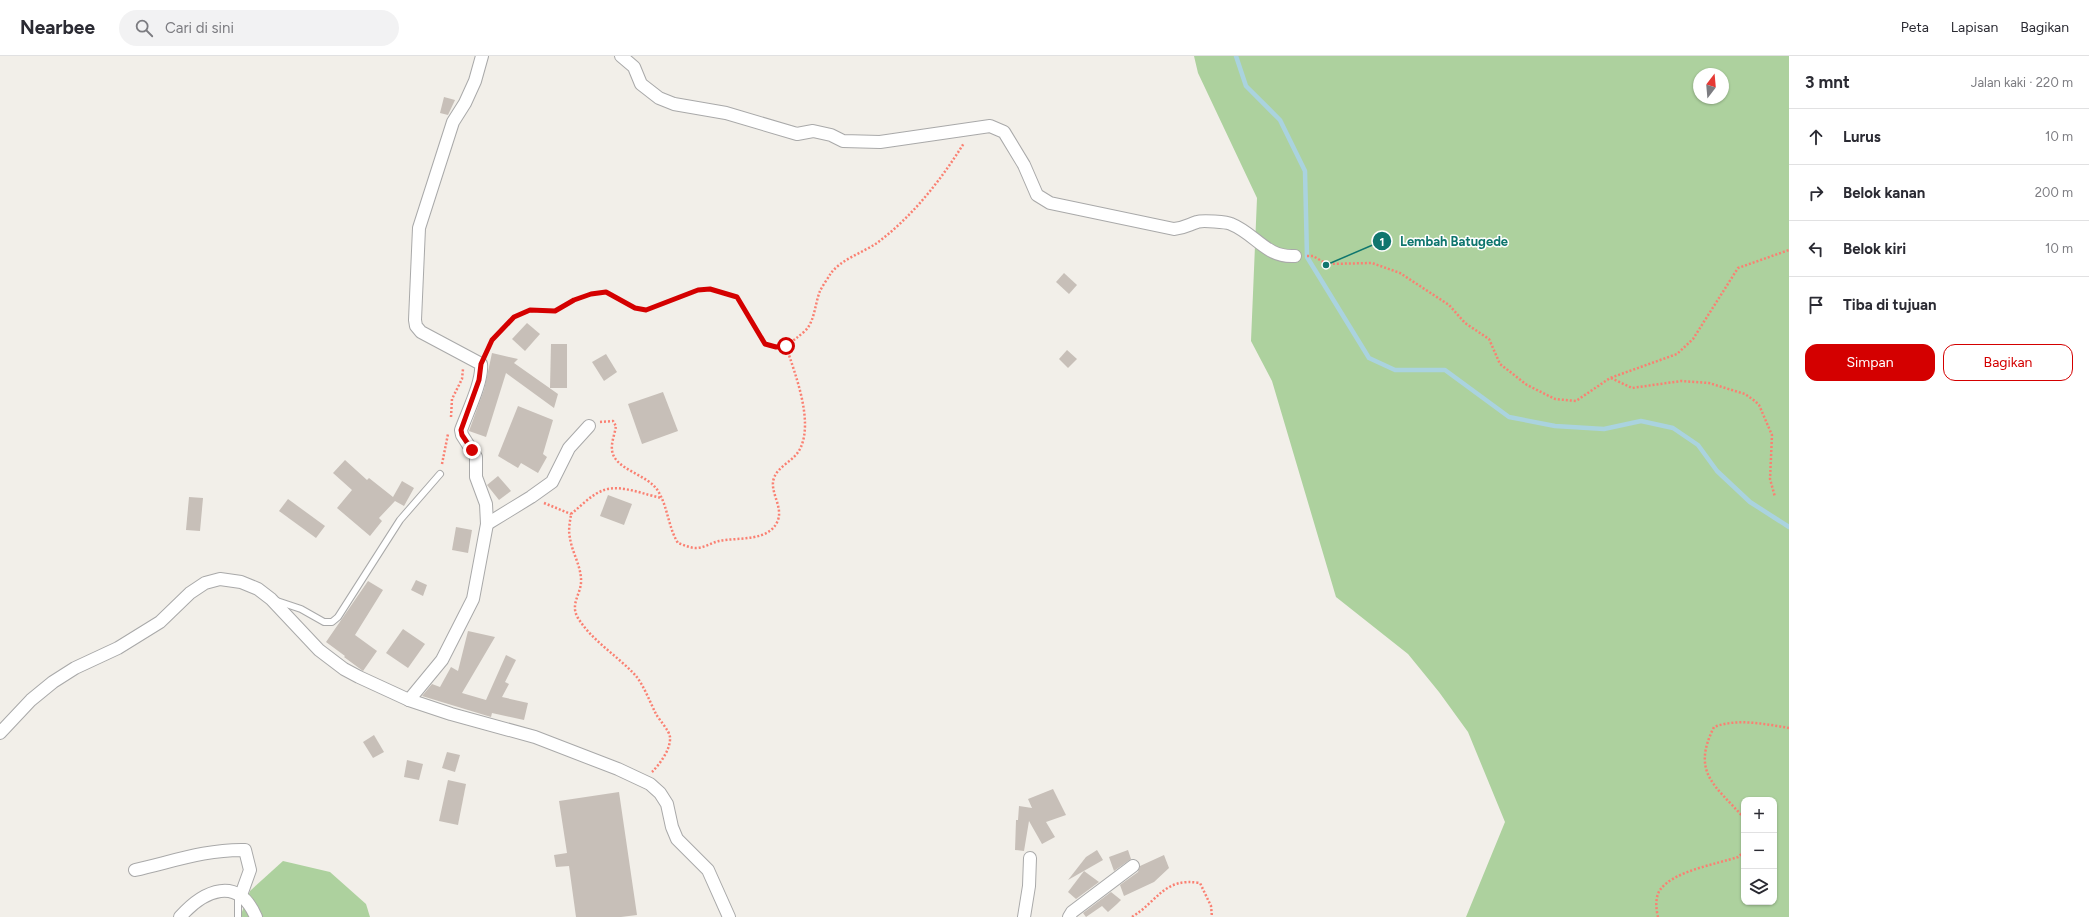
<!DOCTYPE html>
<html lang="id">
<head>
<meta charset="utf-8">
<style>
	:root { --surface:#fff; --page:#f2f2f3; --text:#2b2b33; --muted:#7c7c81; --line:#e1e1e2; --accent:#d40000 }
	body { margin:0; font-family:Figtree,sans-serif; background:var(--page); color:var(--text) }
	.controls { position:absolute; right:12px; bottom:12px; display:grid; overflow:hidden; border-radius:8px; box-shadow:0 1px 3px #0004 }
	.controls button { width:36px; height:36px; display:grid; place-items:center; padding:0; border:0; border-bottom:1px solid var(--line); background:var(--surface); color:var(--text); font:20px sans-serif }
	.compass { position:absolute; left:1693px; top:12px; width:36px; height:36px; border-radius:50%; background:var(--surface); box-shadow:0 1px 3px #0004; rotate:16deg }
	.stop { position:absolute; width:12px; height:12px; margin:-9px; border:3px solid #d40000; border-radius:50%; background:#fff }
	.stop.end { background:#d40000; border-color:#fff; box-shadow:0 1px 4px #0008 }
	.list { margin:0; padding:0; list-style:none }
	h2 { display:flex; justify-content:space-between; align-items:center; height:52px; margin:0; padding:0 16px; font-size:17px }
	h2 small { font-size:13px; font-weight:400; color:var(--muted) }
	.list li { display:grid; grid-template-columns:26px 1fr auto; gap:12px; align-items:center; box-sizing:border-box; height:56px; padding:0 16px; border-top:1px solid var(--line) }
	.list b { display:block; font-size:15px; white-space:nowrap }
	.list em { font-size:13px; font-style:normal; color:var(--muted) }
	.actions { display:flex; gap:8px; padding:12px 16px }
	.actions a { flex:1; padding:9px 0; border:1px solid var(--accent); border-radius:12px; text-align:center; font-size:14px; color:var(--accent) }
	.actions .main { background:var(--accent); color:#fff }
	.icon { flex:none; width:22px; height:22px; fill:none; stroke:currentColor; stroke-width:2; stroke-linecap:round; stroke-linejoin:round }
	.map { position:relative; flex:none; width:1789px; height:861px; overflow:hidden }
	header { display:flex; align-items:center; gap:24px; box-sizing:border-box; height:56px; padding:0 20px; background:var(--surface); border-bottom:1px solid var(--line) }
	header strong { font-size:19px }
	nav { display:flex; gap:22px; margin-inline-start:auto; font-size:14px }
	.search { width:280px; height:36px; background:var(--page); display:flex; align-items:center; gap:10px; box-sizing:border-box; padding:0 14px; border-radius:22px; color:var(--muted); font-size:15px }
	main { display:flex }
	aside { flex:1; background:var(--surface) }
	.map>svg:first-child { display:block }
</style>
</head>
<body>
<header>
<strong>Nearbee</strong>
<div class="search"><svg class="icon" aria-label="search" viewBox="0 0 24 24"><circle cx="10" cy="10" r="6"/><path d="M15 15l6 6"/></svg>Cari di sini</div>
<nav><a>Peta</a><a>Lapisan</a><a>Bagikan</a></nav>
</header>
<main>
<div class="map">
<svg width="1789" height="861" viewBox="0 0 1789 861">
	<rect width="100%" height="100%" fill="#f2efe9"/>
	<g fill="#add19e" fill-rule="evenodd">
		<path d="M1194,0H1789V861H1466L1505,766L1468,676L1439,636L1408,598L1336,541L1272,325L1251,285L1257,142L1198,17ZM1699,18H1723V42H1699ZM1744,744H1774V846H1744Z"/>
		<path d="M283,805L330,816L366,848L370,861H240L250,835Z"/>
	</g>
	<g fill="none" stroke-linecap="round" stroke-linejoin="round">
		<path stroke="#aad3df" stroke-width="4.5" d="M1236,0L1246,30L1280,64L1305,115L1307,201L1369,302L1395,314H1445L1509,361L1555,370L1604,373L1641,365L1673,372L1698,389L1717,415L1750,446L1789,471"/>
	</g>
	<g fill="#c7bfb8">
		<path d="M444,41L455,44L448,59L440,57Z"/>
		<path d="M1064,217L1077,229L1069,238L1056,226Z"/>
		<path d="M527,267L540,278L525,295L512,283Z"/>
		<path d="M551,288H567V332H550Z"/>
		<path d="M1067,294L1077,303L1068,312L1059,303Z"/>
		<path d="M492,297L518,303L514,307L558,338L554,352L506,317L486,381L469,375L484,334Z"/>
		<path d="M606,298L617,316L604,325L592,306Z"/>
		<path d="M663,336L678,375L642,388L628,348Z"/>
		<path d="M518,350L553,364L543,398L547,401L538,417L521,407L518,412L498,400Z"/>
		<path d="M345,404L367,424L369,422L393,441L402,425L414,432L404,450L395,445L379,462L382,465L370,480L337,452L352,434L333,417Z"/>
		<path d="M498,420L511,435L499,444L487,429Z"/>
		<path d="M608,439L632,448L624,469L600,460Z"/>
		<path d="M189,441L203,442L200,475L186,474Z"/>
		<path d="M288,443L325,470L316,482L279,455Z"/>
		<path d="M456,471L472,474L468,497L452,494Z"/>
		<path d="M416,524L427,529L423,540L411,534Z"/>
		<path d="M368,525L383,534L355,579L377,595L363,615L344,601L345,600L326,586Z"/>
		<path d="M403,573L425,588L408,612L386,597Z"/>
		<path d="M468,575L495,581L462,637L486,644L506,599L516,604L505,626L509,628L502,641L528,647L524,664L492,657L491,661L422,640L432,628L440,631L451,611L458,615Z"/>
		<path d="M374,679L384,696L373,702L363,686Z"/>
		<path d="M447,696L460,699L455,716L442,712Z"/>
		<path d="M407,704L423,708L419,724L404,721Z"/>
		<path d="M448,724L466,728L458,769L439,765Z"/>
		<path d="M1053,733L1066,759L1046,766L1055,781L1042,788L1029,765L1024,795L1015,794L1016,764H1018L1019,750L1032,752L1028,743Z"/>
		<path d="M619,736L637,859L621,861H576L569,810L556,811L554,799L567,797L559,745Z"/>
		<path d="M1097,794L1103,804L1068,824L1086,801Z"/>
		<path d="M1128,794L1131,803L1114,815L1109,801Z"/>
		<path d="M1164,799L1169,812L1154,826L1124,840L1120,829L1138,816L1140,810Z"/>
		<path d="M1084,815L1099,826L1076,843L1068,836Z"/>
		<path d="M1111,836L1121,844L1117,848L1108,856L1102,850L1086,861L1083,857Z"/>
	</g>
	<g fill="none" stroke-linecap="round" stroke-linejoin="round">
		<g stroke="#a9a9a9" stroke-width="8">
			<g id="service">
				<path d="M277,545L301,553L324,566H332L338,561L400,464L440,418"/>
				<path d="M238,839V861"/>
			</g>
		</g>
		<g stroke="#a9a9a9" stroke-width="14">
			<g id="minor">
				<path d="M621,0L634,11L641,28L659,42L674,48L726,57L797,78L813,75L831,79L843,85L880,86L990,70L1004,76L1024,109L1037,139L1050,147L1174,173C1185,172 1188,169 1197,166C1202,164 1227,166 1231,168C1256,178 1266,202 1295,200"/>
				<path d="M487,468L531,441L552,426L569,392L589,370"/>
				<path d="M409,644L442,604L473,543L487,468L486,448L476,421V401L462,379L461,374C467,357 483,325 481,308L421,276L416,270L415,264L419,172L453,66L465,47L475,25L482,0"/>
				<path d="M0,677L31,644L53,626L75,612L118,592L160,566L190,537L205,527L220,523L241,526L258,533L271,543L319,594L344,613L359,621L409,644L451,658L535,681L618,713L650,728L660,737L667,748L672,771L677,783L708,814L729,861"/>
				<path d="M135,814C171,806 207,793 245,794L250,814L241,839"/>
				<path d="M180,861C204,834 238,819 256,861"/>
				<path d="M1024,861L1029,830L1030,802"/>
				<path d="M1069,861L1072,856L1133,810"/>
			</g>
		</g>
		<g stroke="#fa8072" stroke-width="2.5" stroke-dasharray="2 2" stroke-linecap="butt">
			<path d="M1307,200H1313L1327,208L1372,207L1400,217L1449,249L1465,267L1489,283L1500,308L1527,329L1555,343L1576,345L1610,322L1677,298L1693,283L1738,212L1789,194"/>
			<path d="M486,297L492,284L514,261L530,255H555L574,244L591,238L606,236L635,252L646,254L698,234L710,233L737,241L765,288C784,293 791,287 805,275C815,265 815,247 820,235C823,229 828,222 831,217C842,203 862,197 877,187C912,161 941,124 964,87"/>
			<path d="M1611,322L1632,332L1681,325L1709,327L1745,338L1755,345L1759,349L1772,379L1770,423L1775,441"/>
			<path d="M451,361L452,343L462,323L463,313"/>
			<path d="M600,366L613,365L616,370C615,377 611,387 612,394C614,414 648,418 658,435C668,451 668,471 678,487C684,489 690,492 696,492C704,492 711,487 719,485C739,481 770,486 778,464C783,450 769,435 774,422C778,410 794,405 800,393C814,365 795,318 786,290"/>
			<path d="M442,408L448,378"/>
			<path d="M544,447L571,458"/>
			<path d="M652,716C660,708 671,693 670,681C669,674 660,665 656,658C650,646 644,630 636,620C618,600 592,585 578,562C570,549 580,539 581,527C582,511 572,497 570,482C568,474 570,466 571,458C581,450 592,438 604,434C621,428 645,439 662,442"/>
			<path d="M1744,762C1715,729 1691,717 1714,671C1737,662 1765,668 1789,672"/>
			<path d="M1132,861C1158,845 1164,821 1200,827L1211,850L1212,861"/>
			<path d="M1658,861C1656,853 1655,841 1660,834C1673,815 1717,808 1738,801L1744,796"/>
		</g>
		<use href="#service" stroke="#fff" stroke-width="6"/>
		<use href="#minor" stroke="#fff" stroke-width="12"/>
	</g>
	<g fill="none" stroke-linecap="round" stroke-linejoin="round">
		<path stroke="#d40000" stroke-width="5" d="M472,394L462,379L461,374L479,324L481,308L492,284L514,261L530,254L555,255L574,244L591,238L606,236L635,252L646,254L698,234L710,233L737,241L765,288L776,291L786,290"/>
	</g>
	<path fill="none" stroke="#0f766e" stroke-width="1.5" d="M1326 209L1382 185"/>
	<g fill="#0f766e" stroke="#fff" stroke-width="1.5">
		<circle cx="1326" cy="209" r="4"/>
		<circle cx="1382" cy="185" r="10"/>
	</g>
	<g font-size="12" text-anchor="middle" font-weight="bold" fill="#fff">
		<text x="1382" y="190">1</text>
	</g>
	<g font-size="13" text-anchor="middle" font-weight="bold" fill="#0f766e" stroke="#fff" stroke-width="3" stroke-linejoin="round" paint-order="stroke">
		<text x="1454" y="190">Lembah Batugede</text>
	</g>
</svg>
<div class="controls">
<button>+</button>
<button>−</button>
<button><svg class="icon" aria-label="layers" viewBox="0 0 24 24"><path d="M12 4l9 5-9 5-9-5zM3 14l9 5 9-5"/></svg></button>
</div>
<svg class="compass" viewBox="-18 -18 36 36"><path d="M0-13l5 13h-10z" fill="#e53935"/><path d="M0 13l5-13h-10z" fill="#7c7c81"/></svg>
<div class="stop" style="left:786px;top:290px"></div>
<div class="stop end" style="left:472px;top:394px"></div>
</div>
<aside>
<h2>3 mnt<small>Jalan kaki · 220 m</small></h2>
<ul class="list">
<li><svg class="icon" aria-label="ahead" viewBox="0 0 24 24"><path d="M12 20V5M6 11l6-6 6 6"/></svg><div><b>Lurus</b></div><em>10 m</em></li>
<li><svg class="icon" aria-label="right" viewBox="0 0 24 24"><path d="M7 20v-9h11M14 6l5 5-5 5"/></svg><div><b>Belok kanan</b></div><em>200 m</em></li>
<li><svg class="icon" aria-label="left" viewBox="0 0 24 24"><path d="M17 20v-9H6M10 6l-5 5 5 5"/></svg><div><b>Belok kiri</b></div><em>10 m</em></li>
<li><svg class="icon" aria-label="arrive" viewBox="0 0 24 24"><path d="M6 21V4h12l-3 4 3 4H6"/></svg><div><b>Tiba di tujuan</b></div></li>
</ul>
<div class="actions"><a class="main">Simpan</a><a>Bagikan</a></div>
</aside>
</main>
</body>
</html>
